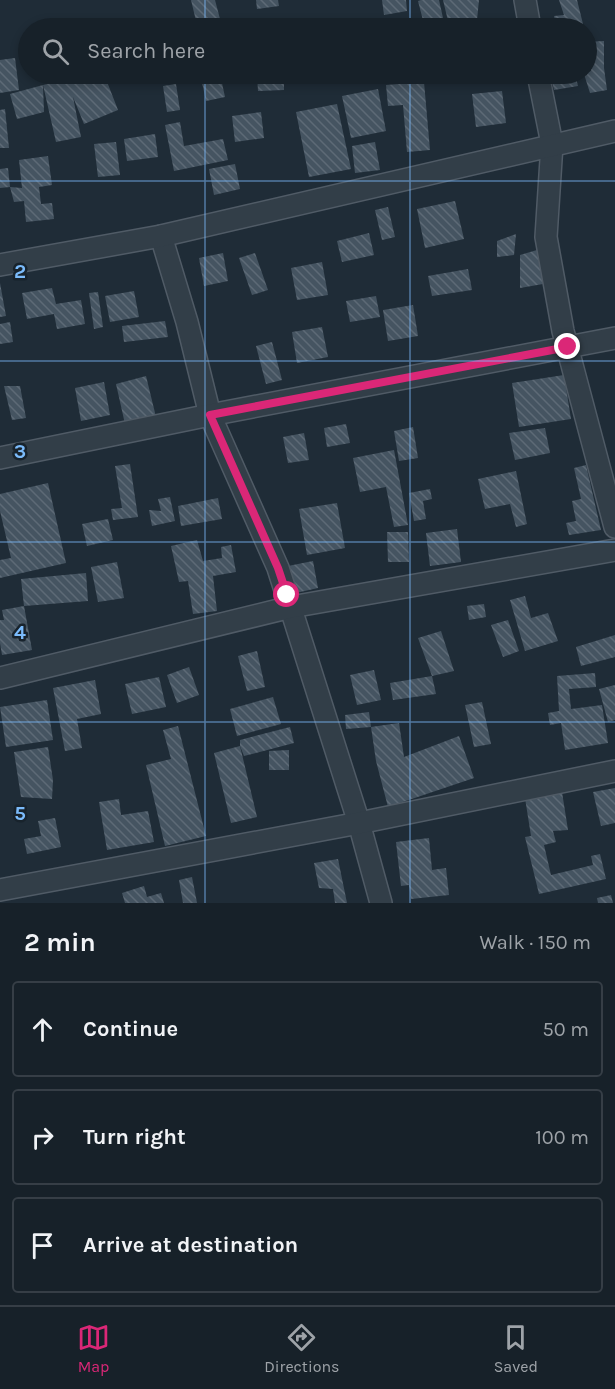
<!DOCTYPE html>
<html lang="en">
<head>
<meta charset="utf-8">
<style>
	:root { --surface:#172129; --page:#242e35; --text:#f1f3f6; --muted:#9ea3a8; --line:#363e46; --accent:#db2777 }
	body { margin:0; font-family:Karla,sans-serif; background:var(--page); color:var(--text) }
	.stop { position:absolute; width:18px; height:18px; margin:-14px; border:4px solid #db2777; border-radius:50%; background:#fff }
	.stop.end { background:#db2777; border-color:#fff; box-shadow:0 2px 6px #0008 }
	.list { margin:0; padding:0; list-style:none }
	h2 { display:flex; justify-content:space-between; align-items:center; height:78px; margin:0; padding:0 24px; font-size:26px }
	h2 small { font-size:20px; font-weight:400; color:var(--muted) }
	.list li { display:grid; grid-template-columns:39px 1fr auto; gap:18px; align-items:center; box-sizing:border-box; height:96px; margin:0 12px 12px; padding:0 12px; border:2px solid var(--line); border-radius:6px }
	.list b { display:block; font-size:22px; white-space:nowrap }
	.list em { font-size:20px; font-style:normal; color:var(--muted) }
	.icon { flex:none; width:33px; height:33px; fill:none; stroke:currentColor; stroke-width:2; stroke-linecap:round; stroke-linejoin:round }
	.map { position:relative; flex:none; width:615px; height:903px; overflow:hidden }
	.search { position:absolute; background:var(--surface); box-shadow:0 3px 9px #0003; left:18px; right:18px; top:18px; height:66px; display:flex; align-items:center; gap:15px; box-sizing:border-box; padding:0 21px; border-radius:33px; color:var(--muted); font-size:22px }
	.sheet { height:402px; background:var(--surface) }
	nav { display:flex; justify-content:space-around; align-items:center; box-sizing:border-box; height:84px; border-top:2px solid var(--line); background:var(--surface); font-size:16px; color:var(--muted) }
	nav a { display:grid; justify-items:center; gap:3px }
	nav .on { color:var(--accent) }
	.map>svg:first-child { display:block }
</style>
</head>
<body>
<div class="map">
<svg width="615" height="903" viewBox="0 0 615 903">
	<defs>
		<pattern id="building-back-hatch" width="6" height="6" patternUnits="userSpaceOnUse" patternTransform="scale(1.5)"><rect width="6" height="6" fill="#455461"/><path d="M-1 5l2 2M0 0l6 6M5-1l2 2" fill="none" stroke="#5d6a76"/></pattern>
	</defs>
	<rect width="100%" height="100%" fill="#1f2c37"/>
	<g fill="url(#building-back-hatch)">
		<path d="M191,0H215L220,19L197,25Z"/>
		<path d="M256,0H278L279,6L257,9Z"/>
		<path d="M382,0H406L407,11L384,15Z"/>
		<path d="M421,0H439L445,27L425,28L418,1Z"/>
		<path d="M443,0H479L477,20L449,25Z"/>
		<path d="M559,0H577L583,24L557,28L554,16L564,15Z"/>
		<path d="M411,19L412,28H384V21Z"/>
		<path d="M604,41V68L607,90L590,93L584,74L591,71L586,42Z"/>
		<path d="M15,58L19,90L0,93V60Z"/>
		<path d="M79,74H104L118,110L84,124L73,97L81,137L56,142L43,85L80,76Z"/>
		<path d="M220,74L225,97L206,101L201,78Z"/>
		<path d="M257,74H284V90L258,91Z"/>
		<path d="M387,74H417V78L387,79Z"/>
		<path d="M550,74H575L578,86L554,90Z"/>
		<path d="M424,82L430,150L407,152L403,105L388,106L386,85Z"/>
		<path d="M176,84L180,110L167,112L163,86Z"/>
		<path d="M43,85L44,112L17,119L10,94Z"/>
		<path d="M378,89L386,131L351,138L342,96Z"/>
		<path d="M502,91L506,123L476,127L472,94Z"/>
		<path d="M337,104L351,169L309,177L296,112Z"/>
		<path d="M5,109L9,148H0V110Z"/>
		<path d="M261,112L264,138L235,142L232,116Z"/>
		<path d="M180,122L184,146L223,139L228,160L174,171L165,125Z"/>
		<path d="M155,134L158,157L127,161L124,139Z"/>
		<path d="M116,142L120,175L98,177L94,144Z"/>
		<path d="M375,142L380,170L355,173L352,146Z"/>
		<path d="M48,156L52,185L39,187L41,204L52,203L54,219L26,222L24,201L14,202L10,187L22,188L19,160Z"/>
		<path d="M235,164L240,189L214,195L209,169Z"/>
		<path d="M8,168L10,187L0,188V169Z"/>
		<path d="M455,201L464,239L425,248L417,209Z"/>
		<path d="M388,207L395,237L382,240L375,210Z"/>
		<path d="M369,233L374,255L342,262L337,241Z"/>
		<path d="M516,234L514,255L497,257V241Z"/>
		<path d="M537,250L543,284L520,288V255Z"/>
		<path d="M223,253L228,281L204,286L199,258Z"/>
		<path d="M255,253L268,290L252,295L239,258Z"/>
		<path d="M322,262L328,295L297,300L291,268Z"/>
		<path d="M468,269L472,290L432,296L428,276Z"/>
		<path d="M0,283L6,316L0,317Z"/>
		<path d="M52,288L56,304L81,300L85,324L57,329L54,314L27,319L22,293Z"/>
		<path d="M134,291L139,317L110,322L105,296Z"/>
		<path d="M98,292L103,327L94,329L89,293Z"/>
		<path d="M376,296L380,317L350,322L346,301Z"/>
		<path d="M413,305L418,336L388,341L383,310Z"/>
		<path d="M165,321L168,337L124,342L122,326Z"/>
		<path d="M10,322L13,342L0,344V324Z"/>
		<path d="M322,327L328,357L297,363L292,332Z"/>
		<path d="M272,342L282,380L266,384L256,346Z"/>
		<path d="M564,375L571,419L519,427L512,383Z"/>
		<path d="M146,376L156,417L125,424L116,384Z"/>
		<path d="M104,382L110,415L81,421L75,388Z"/>
		<path d="M4,386H20L26,418L12,420Z"/>
		<path d="M346,424L350,443L327,447L324,428Z"/>
		<path d="M413,427L418,458L399,461L394,431Z"/>
		<path d="M545,428L550,453L515,460L509,433Z"/>
		<path d="M304,433L309,460L288,463L283,437Z"/>
		<path d="M394,450L408,525L394,527L386,487L360,492L353,458Z"/>
		<path d="M130,464L138,517L113,520L111,509L122,508L115,466Z"/>
		<path d="M586,465L601,530L569,535L566,523L576,521L572,501L581,499L574,468Z"/>
		<path d="M516,471L527,524L516,527L510,504L485,509L478,479Z"/>
		<path d="M48,483L66,563L0,578V560L11,558L0,511V494Z"/>
		<path d="M430,489L432,499L423,501L426,519L414,521L409,493Z"/>
		<path d="M170,497L175,521L152,526L149,510L161,511L158,499Z"/>
		<path d="M218,498L222,519L181,526L178,506Z"/>
		<path d="M337,503L345,548L307,555L299,509Z"/>
		<path d="M108,519L113,540L87,546L82,524Z"/>
		<path d="M457,529L461,562L430,566L426,533Z"/>
		<path d="M387,532H408L409,562H388Z"/>
		<path d="M197,540L203,561L222,558L221,547L231,545L236,572L213,576L217,611L193,614L188,581L179,582L171,546Z"/>
		<path d="M313,561L318,588L287,595L278,568Z"/>
		<path d="M117,562L124,598L98,602L91,567Z"/>
		<path d="M86,573L88,601L24,606L21,579Z"/>
		<path d="M525,596L531,618L548,613L558,641L525,651L510,600Z"/>
		<path d="M484,604L486,617L469,620L467,606Z"/>
		<path d="M24,606L32,650L2,655L0,643V620H4L2,610Z"/>
		<path d="M508,620L519,651L503,657L491,625Z"/>
		<path d="M441,631L454,671L432,676L418,638Z"/>
		<path d="M615,635V657L581,666L576,647Z"/>
		<path d="M257,651L265,687L247,691L238,656Z"/>
		<path d="M189,667L199,695L177,703L167,675Z"/>
		<path d="M374,670L381,700L357,705L350,675Z"/>
		<path d="M595,673L596,687L569,689L571,709L602,705L608,743L565,750L561,723L550,725L548,713L559,711L557,676Z"/>
		<path d="M432,676L436,694L393,700L390,683Z"/>
		<path d="M159,677L166,707L132,714L125,684Z"/>
		<path d="M95,680L101,714L77,719L82,748L65,751L53,688Z"/>
		<path d="M615,685V720L608,722L599,689Z"/>
		<path d="M273,697L281,724L237,736L230,709Z"/>
		<path d="M47,700L53,740L6,747L0,707Z"/>
		<path d="M482,702L491,744L474,747L465,705Z"/>
		<path d="M369,712L371,727L346,729L345,715Z"/>
		<path d="M399,723L404,757L459,736L474,778L388,807L376,761L371,727Z"/>
		<path d="M178,726L206,836L165,846L146,765L171,759L163,730Z"/>
		<path d="M290,727L294,743L244,756L240,746V740Z"/>
		<path d="M240,746L257,817L231,823L214,753Z"/>
		<path d="M48,747L53,780L52,799L21,797L14,752Z"/>
		<path d="M289,750V770H269V751Z"/>
		<path d="M615,788V823L601,826L593,792Z"/>
		<path d="M562,792L568,830L553,831L556,842L544,845L551,875L593,865L591,856L600,854L606,879L539,894L525,837L531,836L525,798Z"/>
		<path d="M119,799L121,815L148,811L154,842L107,850L99,802Z"/>
		<path d="M55,818L61,847L27,854L24,839L41,836L38,821Z"/>
		<path d="M429,838L432,870L446,868L449,895L411,899L409,885L401,886L396,842Z"/>
		<path d="M338,859L347,903H335L333,889L319,888L314,863Z"/>
		<path d="M192,877L197,903H183L179,880Z"/>
		<path d="M144,886L147,897L161,893L164,903H125L122,893Z"/>
		<path d="M611,895L613,903H598L597,898Z"/>
	</g>
	<g fill="none" stroke-linecap="round" stroke-linejoin="round">
		<g stroke="#505b66" stroke-width="24">
			<g id="minor">
				<path d="M525,0L530,28"/>
				<path d="M538,74L552,144L546,237L563,331L615,527"/>
				<path d="M161,236L187,322L210,415L278,568L359,823L381,903"/>
				<path d="M0,265L161,236L615,131"/>
				<path d="M0,458L210,415L615,338"/>
				<path d="M0,678L291,607L615,550"/>
				<path d="M0,890L359,823L615,771"/>
			</g>
		</g>
		<use href="#minor" stroke="#323e48" stroke-width="21"/>
	</g>
	<g fill="none" stroke-linecap="round" stroke-linejoin="round">
		<path stroke="#db2777" stroke-width="8" d="M287,595L278,568L210,415L568,347"/>
	</g>
	<path fill="none" stroke="#7bbbfb" stroke-width="1.5" stroke-opacity="0.55" d="M205,0V28M410,0V28M205,74V903M410,74V903M0,181H615M0,361H615M0,542H615M0,722H615"/>
	<g font-size="20" text-anchor="middle" font-weight="bold" fill="#7bbbfb" stroke="#18232c" stroke-width="5" stroke-linejoin="round" paint-order="stroke">
		<text x="20" y="278">2</text>
		<text x="20" y="458">3</text>
		<text x="20" y="639">4</text>
		<text x="20" y="820">5</text>
	</g>
</svg>
<div class="stop" style="left:287px;top:595px"></div>
<div class="stop end" style="left:568px;top:347px"></div>
<div class="search"><svg class="icon" aria-label="search" viewBox="0 0 24 24"><circle cx="10" cy="10" r="6"/><path d="M15 15l6 6"/></svg>Search here</div>
</div>
<section class="sheet">
<h2>2 min<small>Walk · 150 m</small></h2>
<ul class="list">
<li><svg class="icon" aria-label="ahead" viewBox="0 0 24 24"><path d="M12 20V5M6 11l6-6 6 6"/></svg><div><b>Continue</b></div><em>50 m</em></li>
<li><svg class="icon" aria-label="right" viewBox="0 0 24 24"><path d="M7 20v-9h11M14 6l5 5-5 5"/></svg><div><b>Turn right</b></div><em>100 m</em></li>
<li><svg class="icon" aria-label="arrive" viewBox="0 0 24 24"><path d="M6 21V4h12l-3 4 3 4H6"/></svg><div><b>Arrive at destination</b></div></li>
</ul>
</section>
<nav>
<a class="on"><svg class="icon" aria-label="map" viewBox="0 0 24 24"><path d="M3 6l6-2 6 2 6-2v14l-6 2-6-2-6 2zM9 4v14M15 6v14"/></svg>Map</a>
<a><svg class="icon" aria-label="directions" viewBox="0 0 24 24"><path d="M12 3l9 9-9 9-9-9zM9 14v-3h6M13 9l2 2-2 2"/></svg>Directions</a>
<a><svg class="icon" aria-label="saved" viewBox="0 0 24 24"><path d="M7 4h10v16l-5-4-5 4z"/></svg>Saved</a>
</nav>
</body>
</html>
